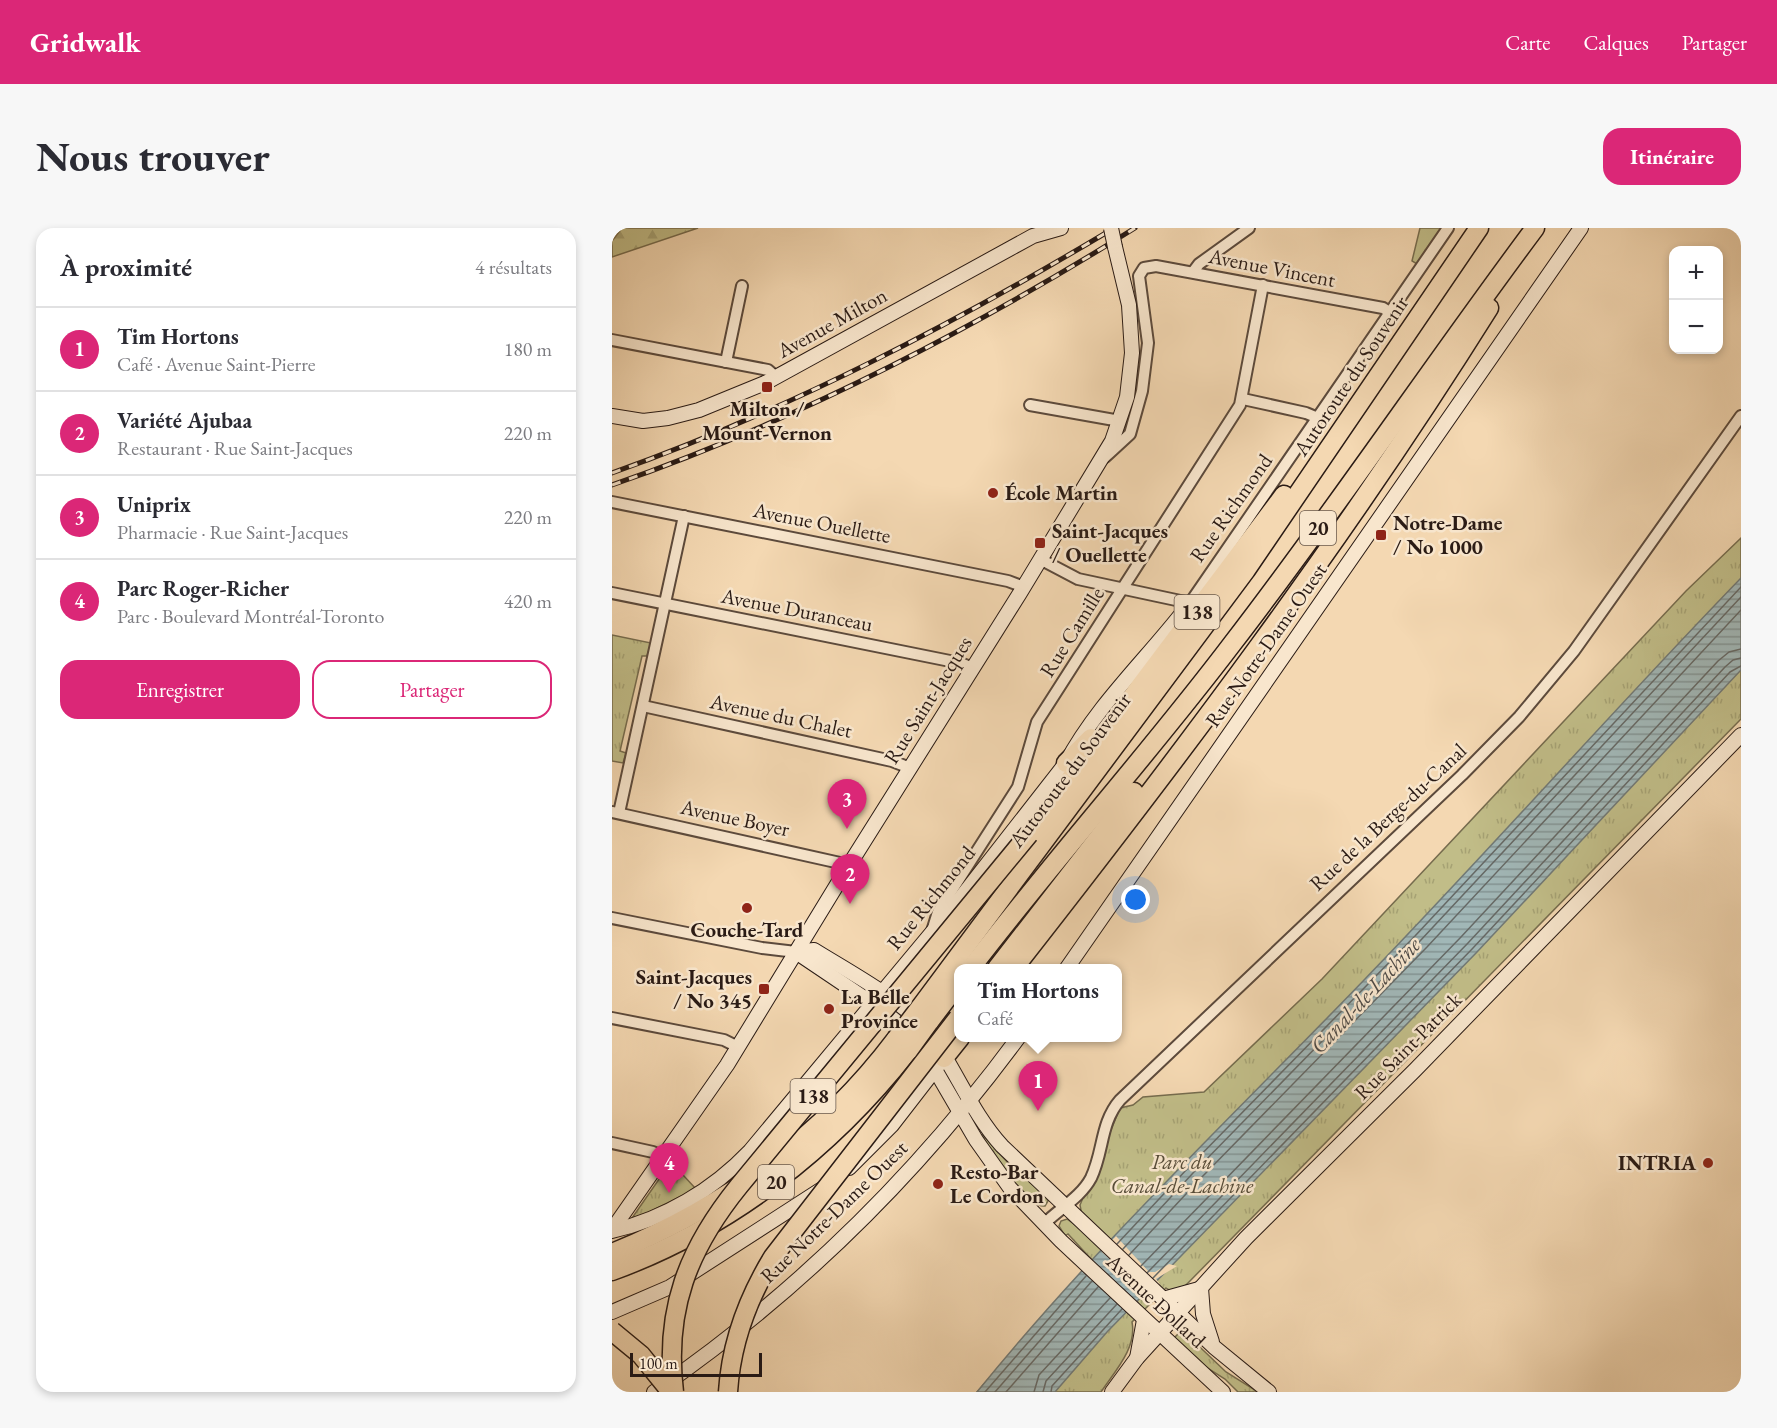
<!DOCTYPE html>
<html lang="fr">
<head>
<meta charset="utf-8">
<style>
	:root { --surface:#fff; --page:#f7f7f7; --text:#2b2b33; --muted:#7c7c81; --line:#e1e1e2; --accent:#db2777 }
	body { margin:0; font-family:"EB Garamond",serif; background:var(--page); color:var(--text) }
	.controls { position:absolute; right:18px; top:18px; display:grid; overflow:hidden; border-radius:12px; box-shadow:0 3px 9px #0003 }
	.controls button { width:54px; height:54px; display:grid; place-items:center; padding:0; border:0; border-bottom:2px solid var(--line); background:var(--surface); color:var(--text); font:30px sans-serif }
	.scale { position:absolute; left:18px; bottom:15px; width:132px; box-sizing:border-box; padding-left:6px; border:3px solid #2a1b15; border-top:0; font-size:16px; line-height:21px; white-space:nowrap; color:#2a1b15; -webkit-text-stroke:4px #f8e6cd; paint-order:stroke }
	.you { position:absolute; left:524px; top:672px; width:21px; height:21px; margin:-15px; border:4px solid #fff; border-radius:50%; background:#1a73e8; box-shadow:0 0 0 9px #1a73e833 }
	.badge { display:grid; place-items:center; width:39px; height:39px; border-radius:50%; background:var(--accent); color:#fff; font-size:20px; font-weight:700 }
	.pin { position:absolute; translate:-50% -50px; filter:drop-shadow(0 2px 3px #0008) }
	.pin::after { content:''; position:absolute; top:32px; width:21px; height:18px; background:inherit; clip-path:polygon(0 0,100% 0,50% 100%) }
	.popup { position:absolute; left:342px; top:736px; width:168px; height:78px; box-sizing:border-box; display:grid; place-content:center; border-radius:12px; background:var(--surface); filter:drop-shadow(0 2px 4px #0005); font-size:20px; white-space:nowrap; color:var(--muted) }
	.popup b { font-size:22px; color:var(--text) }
	.popup::after { content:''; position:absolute; left:50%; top:100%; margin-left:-12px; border:12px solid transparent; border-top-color:var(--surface) }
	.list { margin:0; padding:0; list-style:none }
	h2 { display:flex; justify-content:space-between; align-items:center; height:78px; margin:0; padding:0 24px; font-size:26px }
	h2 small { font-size:20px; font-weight:400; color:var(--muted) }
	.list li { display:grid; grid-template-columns:39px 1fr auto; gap:18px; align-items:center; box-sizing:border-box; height:84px; padding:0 24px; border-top:2px solid var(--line) }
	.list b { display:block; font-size:22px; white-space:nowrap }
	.list p { margin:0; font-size:20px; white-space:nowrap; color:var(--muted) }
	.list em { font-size:20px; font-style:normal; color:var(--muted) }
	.actions { display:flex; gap:12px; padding:18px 24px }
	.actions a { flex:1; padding:14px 0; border:2px solid var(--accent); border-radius:18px; text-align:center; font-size:21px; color:var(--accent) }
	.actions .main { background:var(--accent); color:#fff }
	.map { position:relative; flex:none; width:1129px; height:1164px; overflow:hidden; border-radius:18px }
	header { display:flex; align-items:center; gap:36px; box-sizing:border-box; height:84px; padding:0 30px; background:var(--accent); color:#fff }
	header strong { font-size:28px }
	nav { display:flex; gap:33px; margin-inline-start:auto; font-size:21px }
	.intro { display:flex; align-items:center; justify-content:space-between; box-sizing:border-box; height:144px; padding:0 36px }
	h1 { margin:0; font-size:42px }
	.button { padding:15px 27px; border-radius:18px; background:var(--accent); color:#fff; font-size:21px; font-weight:700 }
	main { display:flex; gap:36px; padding:0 36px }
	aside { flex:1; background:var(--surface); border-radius:18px; box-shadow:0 3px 9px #0003 }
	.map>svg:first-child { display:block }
</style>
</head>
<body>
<header>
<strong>Gridwalk</strong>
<nav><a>Carte</a><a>Calques</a><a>Partager</a></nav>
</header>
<div class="intro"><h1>Nous trouver</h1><a class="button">Itinéraire</a></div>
<main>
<aside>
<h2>À proximité<small>4 résultats</small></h2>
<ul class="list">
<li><span class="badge">1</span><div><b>Tim Hortons</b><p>Café · Avenue Saint-Pierre</p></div><em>180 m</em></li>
<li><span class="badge">2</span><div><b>Variété Ajubaa</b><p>Restaurant · Rue Saint-Jacques</p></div><em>220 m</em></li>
<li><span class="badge">3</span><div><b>Uniprix</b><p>Pharmacie · Rue Saint-Jacques</p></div><em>220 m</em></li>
<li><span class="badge">4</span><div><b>Parc Roger-Richer</b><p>Parc · Boulevard Montréal-Toronto</p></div><em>420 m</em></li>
</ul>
<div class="actions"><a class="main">Enregistrer</a><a>Partager</a></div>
</aside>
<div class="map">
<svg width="1129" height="1164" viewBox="0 0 1129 1164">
	<defs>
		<pattern id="grass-tufts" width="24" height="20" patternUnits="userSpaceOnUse" patternTransform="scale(1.5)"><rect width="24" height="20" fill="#c1bd88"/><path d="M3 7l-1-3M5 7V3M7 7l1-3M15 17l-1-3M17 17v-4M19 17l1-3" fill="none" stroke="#a6a274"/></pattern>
		<pattern id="forest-firs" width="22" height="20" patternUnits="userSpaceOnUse" patternTransform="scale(1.5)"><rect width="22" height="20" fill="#c1bd88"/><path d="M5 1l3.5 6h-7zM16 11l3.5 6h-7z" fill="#a6a274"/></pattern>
		<pattern id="water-rules" width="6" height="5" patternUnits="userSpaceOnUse" patternTransform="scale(1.5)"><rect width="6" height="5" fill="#a1b7b7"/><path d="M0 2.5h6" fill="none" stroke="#839494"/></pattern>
	</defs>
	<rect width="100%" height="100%" fill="#f4d8b2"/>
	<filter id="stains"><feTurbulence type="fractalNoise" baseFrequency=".00333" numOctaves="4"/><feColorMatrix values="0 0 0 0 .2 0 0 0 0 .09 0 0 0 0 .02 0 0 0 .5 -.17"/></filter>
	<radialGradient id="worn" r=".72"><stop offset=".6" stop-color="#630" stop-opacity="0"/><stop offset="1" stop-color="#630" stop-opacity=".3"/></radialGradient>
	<g fill="url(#grass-tufts)" stroke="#766c4e" stroke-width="1.5">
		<path d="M808,0H829L805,36L800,33Z"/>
		<path d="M1129,310V491L576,1055C570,1061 562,1066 554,1060L520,1094C525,1120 503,1143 489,1164H365L480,1032L456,1006L453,1008L447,998L449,993L455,991L473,1004L468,977L508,880L521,877L531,869L592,864L710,751L1074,363Z"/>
		<path d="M0,407L39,415L35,428H30L8,523L14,525L11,535L0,533Z"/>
		<path d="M370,906L397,936L432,966L436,973L433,978C416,981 374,921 370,906Z"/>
		<path d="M59,934L84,961L19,993L20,990Z"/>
		<path d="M570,1102L614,1144L646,1164H626L613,1151L589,1136L562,1110Z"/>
	</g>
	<path fill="url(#forest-firs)" stroke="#766c4e" stroke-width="1.5" d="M10,0H86L0,29V13Z"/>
	<path fill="url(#water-rules)" stroke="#717976" stroke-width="1.5" d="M1129,350V442L865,724L495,1104L443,1164H365C484,1017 622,887 753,751C880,620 1001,482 1129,350Z"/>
	<path fill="#f4d8b2" d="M504,1008L537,1044H543L557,1036L565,1038L544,1051L548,1056L536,1066L490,1024Z"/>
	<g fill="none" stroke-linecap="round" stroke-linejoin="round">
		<g stroke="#666966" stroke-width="1.5">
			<path d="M505,1016L576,940L803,708L1129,359"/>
			<path d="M511,1021L581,945L808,713L1129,369"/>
			<path d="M517,1027L588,951L815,719L1129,382"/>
			<path d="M529,1038L849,709L1106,433L1117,424L1129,421"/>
			<path d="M535,1045L856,715L1113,439L1121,432L1129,430"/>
			<path d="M541,1050L861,720L1118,444L1129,438"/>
			<path d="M373,1164L474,1048"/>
			<path d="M383,1164L480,1053"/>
			<path d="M394,1164L486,1059"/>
			<path d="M422,1164L427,1147L498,1070"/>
			<path d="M431,1164L434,1153L505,1076"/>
			<path d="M439,1164L440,1158L510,1081"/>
		</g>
		<g stroke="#5c4a3c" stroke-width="14">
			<g id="street">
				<path d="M581,44L587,36L637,0"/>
				<path d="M0,112L156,142L164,149"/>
				<path d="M114,134L130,58"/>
				<path d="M631,171L694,185L706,190"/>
				<path d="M418,177L508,193"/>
				<path d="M493,229L518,206L530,163L536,115L527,48L532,40L544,38L771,80L779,85"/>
				<path d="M0,274L396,353L412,359"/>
				<path d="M428,331L466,351L578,375L836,0"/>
				<path d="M0,365L348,435L361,440"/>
				<path d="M31,478L280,533L298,540"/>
				<path d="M0,584L237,637"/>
				<path d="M7,585L72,288"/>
				<path d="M0,690L150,720L184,724"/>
				<path d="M320,703L326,684L406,559L425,494L628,177L651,57"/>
				<path d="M0,790L112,812L126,819"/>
				<path d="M0,915L41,924L52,929"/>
				<path d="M432,996C447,981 469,969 479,950C492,923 488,895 508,872L850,547L907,489L962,423L1129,188"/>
			</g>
		</g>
		<g stroke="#2a1b15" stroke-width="16">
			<g id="secondary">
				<path d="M0,188L31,193L56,190L87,182L153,155L421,8L449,0"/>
				<path d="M184,724L202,722C234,742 288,771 312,799C342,835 357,882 390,918L602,1119L657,1164"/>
				<path d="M184,724L273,784L299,806"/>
				<path d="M455,740L969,0"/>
				<path d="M311,821L364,912L398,960L449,1013L611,1164"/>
				<path d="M237,940L280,897L328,835"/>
				<path d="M0,1002L115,837L234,642L408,365L500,213L515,169L520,125L517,77L503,19"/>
				<path d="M0,1003C52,991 101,962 138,923L347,672L454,535C486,475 537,429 578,375"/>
				<path d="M589,1060L591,1086L600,1114"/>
				<path d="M551,1071L587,1061"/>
				<path d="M0,1084L58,1059L210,961"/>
				<path d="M525,1130L532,1092"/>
				<path d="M42,1164C183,1067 305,947 406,810"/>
				<path d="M500,1164L525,1130L634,1010L803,842L1129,507"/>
			</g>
		</g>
		<g stroke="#2a1b15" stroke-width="21">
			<g id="highway">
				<path d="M454,535L479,510"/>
				<path d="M417,606L672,267"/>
				<path d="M359,740C443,630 536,527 620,416C725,280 820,138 923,0"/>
				<path d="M385,740L522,564"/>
				<path d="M402,740C569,527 733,310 877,80"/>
				<path d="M307,781L634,342L867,0"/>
				<path d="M317,794L346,756"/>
				<path d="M332,830L348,810"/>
				<path d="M0,1025C112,980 211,908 284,811"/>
				<path d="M0,1043C118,1000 219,921 296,823"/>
			</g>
		</g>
		<use href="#street" stroke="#f8e6cd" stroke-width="10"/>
		<use href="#secondary" stroke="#f8e6cd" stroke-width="14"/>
		<use href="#highway" stroke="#f4d8b2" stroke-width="18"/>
		<g stroke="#2a1b15" stroke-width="5">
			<g id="rail">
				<path d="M0,245C177,182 342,96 502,0"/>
				<path d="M0,257C184,193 358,103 523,0"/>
			</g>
		</g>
		<use href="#rail" stroke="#f8e6cd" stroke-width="3" stroke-dasharray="9" stroke-linecap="butt"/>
		<g stroke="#2a1b15" stroke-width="16" stroke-linecap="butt">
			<path id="secondary-bridge" d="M499,0L503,19"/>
		</g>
		<g stroke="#2a1b15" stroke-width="21" stroke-linecap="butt">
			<g id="highway-bridge">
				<path d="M284,811L307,781"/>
				<path d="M296,823L317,794"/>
				<path d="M0,1103L29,1127L59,1164"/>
				<path d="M62,1164C52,1082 76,1021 127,958L417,606"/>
				<path d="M116,1164C119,1116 136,1070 161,1029L346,790"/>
			</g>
		</g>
		<use href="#secondary-bridge" stroke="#f8e6cd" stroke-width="14"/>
		<use href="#highway-bridge" stroke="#f4d8b2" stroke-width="18"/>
	</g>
	<g fill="#8f2418" stroke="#f8e6cd" stroke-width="2">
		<rect x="149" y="153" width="12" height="12" rx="3"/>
		<circle cx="381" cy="265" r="6"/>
		<rect x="763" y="301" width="12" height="12" rx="3"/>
		<rect x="422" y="309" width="12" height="12" rx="3"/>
		<circle cx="135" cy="680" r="6"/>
		<rect x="146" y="755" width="12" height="12" rx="3"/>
		<circle cx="217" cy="781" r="6"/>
		<circle cx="1096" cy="935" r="6"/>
		<circle cx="326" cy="956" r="6"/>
	</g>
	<g text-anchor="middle" stroke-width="5" stroke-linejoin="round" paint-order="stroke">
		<g fill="#f8e6cd" stroke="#68584c" stroke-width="1.5">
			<rect x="688" y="283" width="36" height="34" rx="4.5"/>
			<rect x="562.5" y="367" width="45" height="34" rx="4.5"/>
			<rect x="178.5" y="851" width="45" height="34" rx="4.5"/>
			<rect x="146" y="937" width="36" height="34" rx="4.5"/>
		</g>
		<g font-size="20" font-weight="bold" fill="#2a1b15">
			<text x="706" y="307">20</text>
			<text x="585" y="391">138</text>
			<text x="201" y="875">138</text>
			<text x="164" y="961">20</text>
		</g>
		<g font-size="21" fill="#2a1b15" stroke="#f8e6cd">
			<text transform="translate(660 40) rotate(11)" y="7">Avenue Vincent</text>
			<text transform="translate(220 95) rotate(-29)" y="7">Avenue Milton</text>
			<text transform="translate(739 148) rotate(-56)" y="7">Autoroute du Souvenir</text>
			<text transform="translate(619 280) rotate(-55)" y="7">Rue Richmond</text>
			<text transform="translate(210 295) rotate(11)" y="7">Avenue Ouellette</text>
			<text transform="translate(185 382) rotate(11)" y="7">Avenue Duranceau</text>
			<text transform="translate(460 404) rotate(-58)" y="7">Rue Camille</text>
			<text transform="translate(654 417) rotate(-55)" y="7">Rue Notre-Dame Ouest</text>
			<text transform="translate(316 472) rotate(-58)" y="7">Rue Saint-Jacques</text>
			<text transform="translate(169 488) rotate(12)" y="7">Avenue du Chalet</text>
			<text transform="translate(458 542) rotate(-53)" y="7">Autoroute du Souvenir</text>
			<text transform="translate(776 589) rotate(-43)" y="7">Rue de la Berge-du-Canal</text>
			<text transform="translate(123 590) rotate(12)" y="7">Avenue Boyer</text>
			<text transform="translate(319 670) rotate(-51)" y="7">Rue Richmond</text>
			<text transform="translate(796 818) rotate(-45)" y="7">Rue Saint-Patrick</text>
			<text transform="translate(222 984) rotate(-44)" y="7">Rue Notre-Dame Ouest</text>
			<text transform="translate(544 1073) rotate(43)" y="7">Avenue Dollard</text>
		</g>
		<g font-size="21" font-weight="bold" fill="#2a1b15" stroke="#f8e6cd" text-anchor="start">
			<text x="155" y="188" text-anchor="middle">Milton /<tspan x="155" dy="24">Mount-Vernon</tspan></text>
			<text x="393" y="272">École Martin</text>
			<text x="781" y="302">Notre-Dame<tspan x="781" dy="24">/ No 1000</tspan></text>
			<text x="440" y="310">Saint-Jacques<tspan x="440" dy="24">/ Ouellette</tspan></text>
			<text x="135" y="709" text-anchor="middle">Couche-Tard</text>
			<text x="140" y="756" text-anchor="end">Saint-Jacques<tspan x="140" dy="24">/ No 345</tspan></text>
			<text x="229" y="776">La Belle<tspan x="229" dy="24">Province</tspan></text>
			<text x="1084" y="942" text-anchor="end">INTRIA</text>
			<text x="338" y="951">Resto-Bar<tspan x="338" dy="24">Le Cordon</tspan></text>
		</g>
		<g font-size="21" font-style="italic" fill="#574c38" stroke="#f8e6cd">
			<text x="570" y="941">Parc du<tspan x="570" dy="24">Canal-de-Lachine</tspan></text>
		</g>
		<g font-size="22" font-style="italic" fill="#4e4a46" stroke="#f8e6cd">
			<text transform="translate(753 767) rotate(-47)" y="8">Canal-de-Lachine</text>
		</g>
	</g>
	<rect width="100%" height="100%" filter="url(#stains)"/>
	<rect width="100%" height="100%" fill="url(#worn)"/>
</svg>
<div class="controls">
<button>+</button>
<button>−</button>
</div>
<div class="scale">100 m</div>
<div class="you"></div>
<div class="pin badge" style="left:426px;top:883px">1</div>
<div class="popup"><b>Tim Hortons</b>Café</div>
<div class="pin badge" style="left:238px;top:676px">2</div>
<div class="pin badge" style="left:235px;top:601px">3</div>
<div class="pin badge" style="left:57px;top:965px">4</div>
</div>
</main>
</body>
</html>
